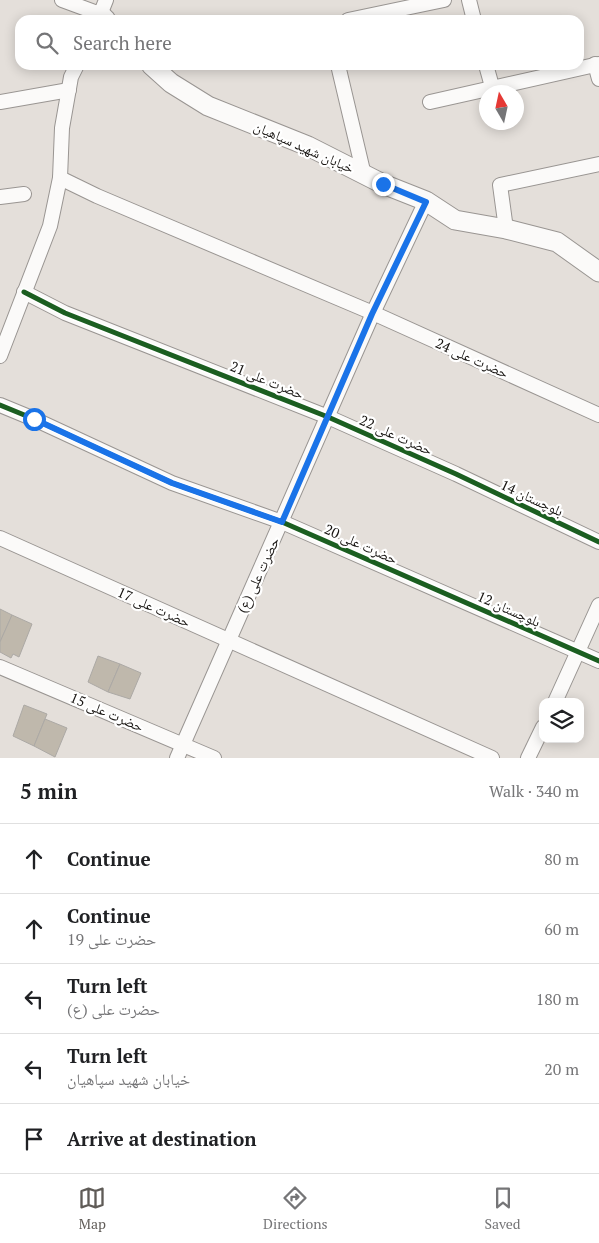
<!DOCTYPE html>
<html lang="en">
<head>
<meta charset="utf-8">
<style>
	:root { --surface:#fff; --page:#f2f2f2; --text:#202124; --muted:#757577; --line:#e0e0e0; --accent:#5f5b57 }
	body { margin:0; font-family:"PT Serif","Noto Naskh Arabic",serif; background:var(--page); color:var(--text) }
	.controls { position:absolute; right:15px; bottom:15px; display:grid; overflow:hidden; border-radius:10px; box-shadow:0 2px 12px #0003 }
	.controls button { width:45px; height:45px; display:grid; place-items:center; padding:0; border:0; border-bottom:1px solid var(--line); background:var(--surface); color:var(--text); font:25px sans-serif }
	.compass { position:absolute; left:479px; top:85px; width:45px; height:45px; border-radius:50%; background:var(--surface); box-shadow:0 2px 12px #0003; rotate:351deg }
	.stop { position:absolute; width:15px; height:15px; margin:-11px; border:4px solid #1a73e8; border-radius:50%; background:#fff }
	.stop.end { background:#1a73e8; border-color:#fff; box-shadow:0 1px 5px #0008 }
	.list { margin:0; padding:0; list-style:none }
	h2 { display:flex; justify-content:space-between; align-items:center; height:65px; margin:0; padding:0 20px; font-size:21px }
	h2 small { font-size:16px; font-weight:400; color:var(--muted) }
	.list li { display:grid; grid-template-columns:32px 1fr auto; gap:15px; align-items:center; box-sizing:border-box; height:70px; padding:0 20px; border-top:1px solid var(--line) }
	.list b { display:block; font-size:19px; white-space:nowrap }
	.list p { margin:0; font-size:16px; white-space:nowrap; color:var(--muted) }
	.list em { font-size:16px; font-style:normal; color:var(--muted) }
	.icon { flex:none; width:28px; height:28px; fill:none; stroke:currentColor; stroke-width:2; stroke-linecap:round; stroke-linejoin:round }
	.map { position:relative; flex:none; width:599px; height:758px; overflow:hidden }
	.search { position:absolute; background:var(--surface); box-shadow:0 2px 12px #0003; left:15px; right:15px; top:15px; height:55px; display:flex; align-items:center; gap:12px; box-sizing:border-box; padding:0 18px; border-radius:15px; color:var(--muted); font-size:19px }
	.sheet { height:415px; background:var(--surface) }
	nav { display:flex; justify-content:space-around; align-items:center; box-sizing:border-box; height:70px; border-top:1px solid var(--line); background:var(--surface); font-size:14px; color:var(--muted) }
	nav a { display:grid; justify-items:center; gap:2px }
	nav .on { color:var(--accent) }
	.map>svg:first-child { display:block }
</style>
</head>
<body>
<div class="map">
<svg width="599" height="758" viewBox="0 0 599 758">
	<rect width="100%" height="100%" fill="#e4dfda"/>
	<g fill="#bfb8ac" stroke="#aca9a5">
		<path d="M0,609L12,615L0,642Z"/>
		<path d="M12,615L32,624L19,657L13,654L11,658L0,652V642Z"/>
		<path d="M98,656L120,664L108,692L88,682Z"/>
		<path d="M120,664L141,673L130,699L108,692Z"/>
		<path d="M24,705L47,714L34,746L13,736Z"/>
		<path d="M45,719L67,728L55,757L34,746Z"/>
	</g>
	<g fill="none" stroke-linecap="round" stroke-linejoin="round">
		<g stroke="#999592" stroke-width="16">
			<g id="street">
				<path d="M62,0L100,14"/>
				<path d="M469,0L474,20"/>
				<path d="M98,20L106,0"/>
				<path d="M348,20L444,0"/>
				<path d="M595,64L599,79"/>
				<path d="M338,65L364,175"/>
				<path d="M486,65L493,90"/>
				<path d="M0,102L69,90"/>
				<path d="M430,102L599,64"/>
				<path d="M60,178L97,196L373,313L599,415"/>
				<path d="M0,197L24,194"/>
				<path d="M506,229L500,185L599,164"/>
				<path d="M24,292L65,313L328,417L456,474L599,542"/>
				<path d="M0,356L50,226L60,178L62,128L71,77L77,65"/>
				<path d="M0,405L34,419L172,483L282,522L599,661"/>
				<path d="M0,538L492,758"/>
				<path d="M0,667L214,758"/>
				<path d="M555,702L599,605"/>
				<path d="M177,758L373,313L426,201"/>
				<path d="M528,758L543,727"/>
			</g>
		</g>
		<g stroke="#999592" stroke-width="21">
			<g id="secondary">
				<path d="M100,14L106,20"/>
				<path d="M151,65L171,83L208,106L308,146L383,184L426,201L455,220L506,229L557,242L599,272"/>
			</g>
		</g>
		<use href="#street" stroke="#fbfaf9" stroke-width="14"/>
		<use href="#secondary" stroke="#fbfaf9" stroke-width="19"/>
		<g stroke="#fff" stroke-width="8">
			<g id="cycleway">
				<path d="M24,292L65,313L328,417L456,474L599,542"/>
				<path d="M0,405L34,419L172,483L282,522L599,661"/>
			</g>
		</g>
		<use href="#cycleway" stroke="#1b5e20" stroke-width="5"/>
	</g>
	<g fill="none" stroke-linecap="round" stroke-linejoin="round">
		<path stroke="#1a73e8" stroke-width="6" d="M34,419L172,483L282,522L372,314L426,202L383,184"/>
	</g>
	<g text-anchor="middle" stroke-width="4.5" stroke-linejoin="round" paint-order="stroke">
		<g font-size="14" fill="#171411" stroke="#fff">
			<text transform="translate(304 147) rotate(24)" y="5">خیابان شهید سپاهیان</text>
			<text transform="translate(472 358) rotate(24)" y="5">حضرت علی 24</text>
			<text transform="translate(267 380) rotate(22)" y="5">حضرت علی 21</text>
			<text transform="translate(396 435) rotate(24)" y="5">حضرت علی 22</text>
			<text transform="translate(532 498) rotate(25)" y="5">بلوچستان 14</text>
			<text transform="translate(361 544) rotate(24)" y="5">حضرت علی 20</text>
			<text transform="translate(258 575) rotate(-65)" y="5">حضرت علی (ع)</text>
			<text transform="translate(154 607) rotate(24)" y="5">حضرت علی 17</text>
			<text transform="translate(509 609) rotate(24)" y="5">بلوچستان 12</text>
			<text transform="translate(107 712) rotate(23)" y="5">حضرت علی 15</text>
		</g>
	</g>
</svg>
<div class="controls">
<button><svg class="icon" aria-label="layers" viewBox="0 0 24 24"><path d="M12 4l9 5-9 5-9-5zM3 14l9 5 9-5"/></svg></button>
</div>
<svg class="compass" viewBox="-18 -18 36 36"><path d="M0-13l5 13h-10z" fill="#e53935"/><path d="M0 13l5-13h-10z" fill="#757577"/></svg>
<div class="stop" style="left:34px;top:419px"></div>
<div class="stop end" style="left:383px;top:184px"></div>
<div class="search"><svg class="icon" aria-label="search" viewBox="0 0 24 24"><circle cx="10" cy="10" r="6"/><path d="M15 15l6 6"/></svg>Search here</div>
</div>
<section class="sheet">
<h2>5 min<small>Walk · 340 m</small></h2>
<ul class="list">
<li><svg class="icon" aria-label="ahead" viewBox="0 0 24 24"><path d="M12 20V5M6 11l6-6 6 6"/></svg><div><b>Continue</b></div><em>80 m</em></li>
<li><svg class="icon" aria-label="ahead" viewBox="0 0 24 24"><path d="M12 20V5M6 11l6-6 6 6"/></svg><div><b>Continue</b><p>حضرت علی 19</p></div><em>60 m</em></li>
<li><svg class="icon" aria-label="left" viewBox="0 0 24 24"><path d="M17 20v-9H6M10 6l-5 5 5 5"/></svg><div><b>Turn left</b><p>حضرت علی (ع)</p></div><em>180 m</em></li>
<li><svg class="icon" aria-label="left" viewBox="0 0 24 24"><path d="M17 20v-9H6M10 6l-5 5 5 5"/></svg><div><b>Turn left</b><p>خیابان شهید سپاهیان</p></div><em>20 m</em></li>
<li><svg class="icon" aria-label="arrive" viewBox="0 0 24 24"><path d="M6 21V4h12l-3 4 3 4H6"/></svg><div><b>Arrive at destination</b></div></li>
</ul>
</section>
<nav>
<a class="on"><svg class="icon" aria-label="map" viewBox="0 0 24 24"><path d="M3 6l6-2 6 2 6-2v14l-6 2-6-2-6 2zM9 4v14M15 6v14"/></svg>Map</a>
<a><svg class="icon" aria-label="directions" viewBox="0 0 24 24"><path d="M12 3l9 9-9 9-9-9zM9 14v-3h6M13 9l2 2-2 2"/></svg>Directions</a>
<a><svg class="icon" aria-label="saved" viewBox="0 0 24 24"><path d="M7 4h10v16l-5-4-5 4z"/></svg>Saved</a>
</nav>
</body>
</html>
